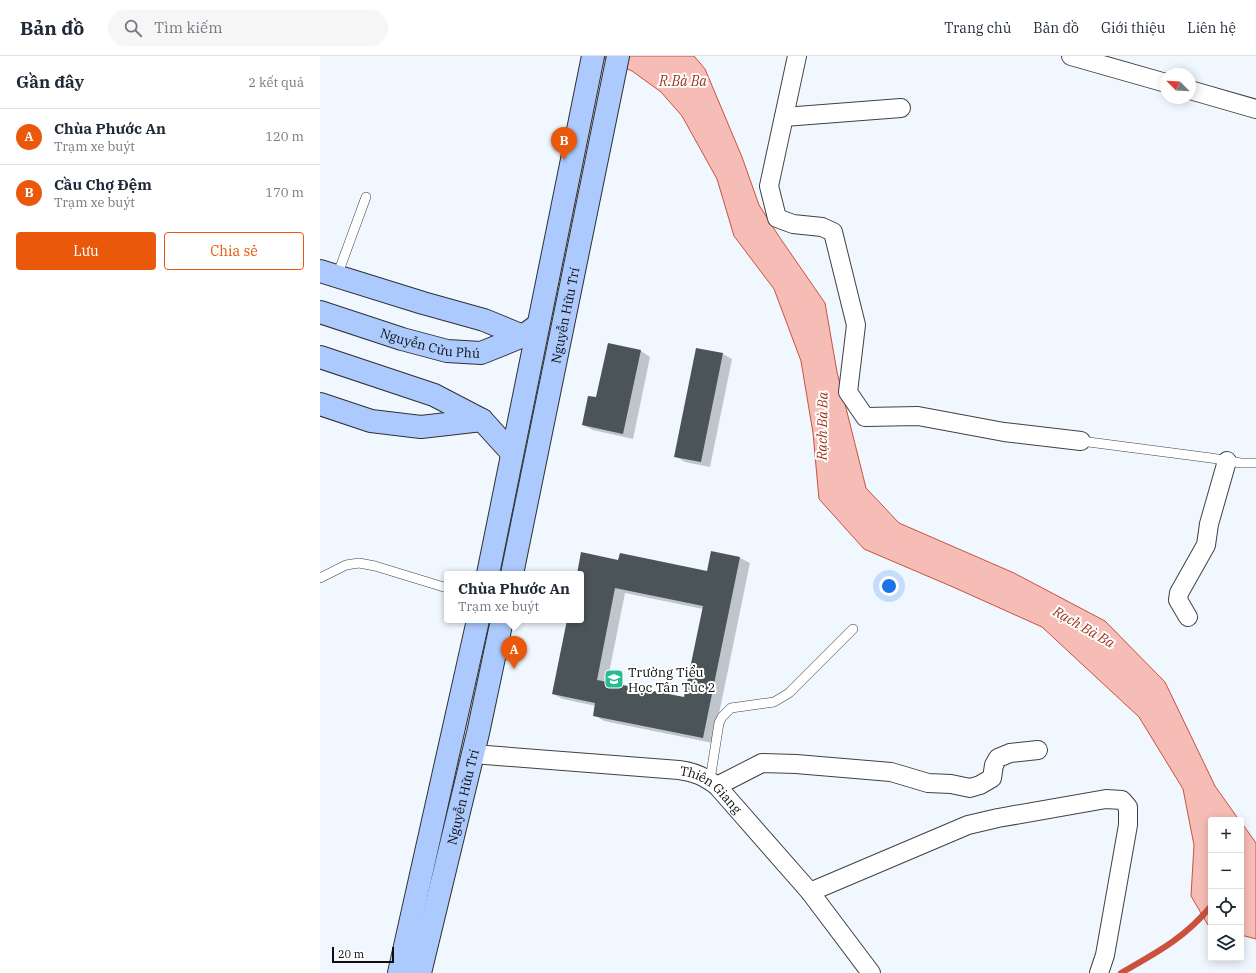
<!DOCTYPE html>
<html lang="vi">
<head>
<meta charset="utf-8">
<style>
	:root { --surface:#fff; --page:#f6f6f7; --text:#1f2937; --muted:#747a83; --line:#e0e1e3; --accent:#ea580c }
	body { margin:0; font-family:"IBM Plex Serif",serif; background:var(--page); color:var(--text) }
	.controls { position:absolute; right:12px; bottom:12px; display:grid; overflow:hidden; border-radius:4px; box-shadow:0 2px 10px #0003 }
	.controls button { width:36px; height:36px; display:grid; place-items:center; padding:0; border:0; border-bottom:1px solid var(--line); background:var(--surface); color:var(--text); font:20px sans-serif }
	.compass { position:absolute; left:840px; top:12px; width:36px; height:36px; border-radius:50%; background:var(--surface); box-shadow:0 2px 10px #0003; rotate:294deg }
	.scale { position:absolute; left:12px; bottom:10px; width:62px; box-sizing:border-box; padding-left:4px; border:2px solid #0e0e0e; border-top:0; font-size:11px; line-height:14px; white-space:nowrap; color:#0e0e0e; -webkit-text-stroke:3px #fff; paint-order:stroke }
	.you { position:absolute; left:569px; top:530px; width:14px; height:14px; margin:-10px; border:3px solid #fff; border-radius:50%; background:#1a73e8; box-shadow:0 0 0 6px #1a73e833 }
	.badge { display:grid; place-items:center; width:26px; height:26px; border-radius:50%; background:var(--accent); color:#fff; font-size:13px; font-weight:700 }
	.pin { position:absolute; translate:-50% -33px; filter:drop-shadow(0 1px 2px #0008) }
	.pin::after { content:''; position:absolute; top:21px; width:14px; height:12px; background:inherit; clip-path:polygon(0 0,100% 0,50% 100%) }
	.popup { position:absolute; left:124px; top:515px; width:140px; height:52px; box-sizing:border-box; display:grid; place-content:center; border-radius:4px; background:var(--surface); filter:drop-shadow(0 1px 3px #0005); font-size:13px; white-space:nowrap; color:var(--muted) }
	.popup b { font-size:15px; color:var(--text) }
	.popup::after { content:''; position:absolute; left:50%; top:100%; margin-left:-8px; border:8px solid transparent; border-top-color:var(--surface) }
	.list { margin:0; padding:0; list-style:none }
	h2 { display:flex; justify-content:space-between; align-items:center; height:52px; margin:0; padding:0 16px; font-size:17px }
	h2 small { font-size:13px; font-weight:400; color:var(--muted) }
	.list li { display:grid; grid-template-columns:26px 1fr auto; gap:12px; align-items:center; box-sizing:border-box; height:56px; padding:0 16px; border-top:1px solid var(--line) }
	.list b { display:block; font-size:15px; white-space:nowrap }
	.list p { margin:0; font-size:13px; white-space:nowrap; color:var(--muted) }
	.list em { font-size:13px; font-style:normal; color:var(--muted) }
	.actions { display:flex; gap:8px; padding:12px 16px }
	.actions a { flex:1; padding:9px 0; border:1px solid var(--accent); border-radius:4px; text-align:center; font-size:14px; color:var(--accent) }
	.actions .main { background:var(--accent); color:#fff }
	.icon { flex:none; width:22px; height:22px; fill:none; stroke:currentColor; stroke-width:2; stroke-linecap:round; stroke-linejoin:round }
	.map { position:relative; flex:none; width:936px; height:917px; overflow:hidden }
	header { display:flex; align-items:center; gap:24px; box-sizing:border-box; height:56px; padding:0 20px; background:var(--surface); border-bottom:1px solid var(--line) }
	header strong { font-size:19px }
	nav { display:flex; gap:22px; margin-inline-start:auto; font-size:14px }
	.search { width:280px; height:36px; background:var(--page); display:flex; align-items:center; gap:10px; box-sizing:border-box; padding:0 14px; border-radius:22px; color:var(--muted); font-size:15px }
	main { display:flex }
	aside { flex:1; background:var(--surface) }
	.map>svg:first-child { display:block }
</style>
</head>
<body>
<header>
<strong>Bản đồ</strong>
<div class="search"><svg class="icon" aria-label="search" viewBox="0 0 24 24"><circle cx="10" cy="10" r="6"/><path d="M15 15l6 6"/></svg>Tìm kiếm</div>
<nav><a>Trang chủ</a><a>Bản đồ</a><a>Giới thiệu</a><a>Liên hệ</a></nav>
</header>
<main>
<aside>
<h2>Gần đây<small>2 kết quả</small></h2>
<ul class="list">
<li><span class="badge">A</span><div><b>Chùa Phước An</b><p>Trạm xe buýt</p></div><em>120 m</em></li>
<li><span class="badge">B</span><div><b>Cầu Chợ Đệm</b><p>Trạm xe buýt</p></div><em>170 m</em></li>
</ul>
<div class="actions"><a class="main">Lưu</a><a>Chia sẻ</a></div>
</aside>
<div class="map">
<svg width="936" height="917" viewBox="0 0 936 917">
	<rect width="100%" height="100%" fill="#f0f7ff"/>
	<g fill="#f5bdb5" stroke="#cb513d">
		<path d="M278,0H374L385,13L422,101L439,149L458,179L505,247L517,316L546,432L579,467L694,517L785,565L845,626L895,730L919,764H891V870L888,869L871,840L874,789L863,733L819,661L722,571L633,531L544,493L499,443L493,377L481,305L454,233L414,180L397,123L362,60L341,36L312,15Z"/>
		<path d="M921,766L936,787V883L921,879Z"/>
	</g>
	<g fill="#0003" fill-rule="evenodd">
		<path d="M288,289L321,295L330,301L313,383L273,374L263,369L277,342Z"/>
		<path d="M403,298L412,303L390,411L365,406L355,400Z"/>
		<path d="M392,496L420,502L430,507L393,687L284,665L274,659L276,650L243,643L233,638L248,564H261V518H258L299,505L388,516ZM305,537L383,553L365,643L287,627Z"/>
	</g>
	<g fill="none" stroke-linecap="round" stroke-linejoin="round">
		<path stroke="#cb513d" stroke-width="6" d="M801,917C836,897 865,882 891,850"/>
	</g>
	<g fill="#4b5557" fill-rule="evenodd">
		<path d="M288,287L321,294L303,378L262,369L268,340L276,341Z"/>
		<path d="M376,292L403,297L381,406L354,401Z"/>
		<path d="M391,495L420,501L383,682L273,660L275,647L232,638L247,564H261V518H257L261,496L298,504L300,497L387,515ZM295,532L383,550L364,641L277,624Z"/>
	</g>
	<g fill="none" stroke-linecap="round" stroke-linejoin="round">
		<g stroke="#414141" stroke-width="10">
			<g id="lane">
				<path d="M17,220L46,141"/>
				<path d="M761,385L891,402L921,407H936"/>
				<path d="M0,522L26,509L39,507L55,510L127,532"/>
				<path d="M390,724L399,667L402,661L411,652L454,646L469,637L533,573"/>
			</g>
		</g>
		<g stroke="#414141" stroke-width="20">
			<g id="street">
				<path d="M477,0L449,130L457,162L473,168L502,171L513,176L536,269L528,336L545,361L598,360L684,376L761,385"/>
				<path d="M751,0L846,27"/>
				<path d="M870,34L936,53"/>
				<path d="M464,61L581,52"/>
				<path d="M868,561L858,544L859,537L886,489L889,468L907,405"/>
				<path id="s1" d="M153,698L359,714C375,716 385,721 397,730L490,836L551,917"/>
				<path d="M397,730L442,707L476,708L571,716L608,727L631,728L650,732L660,729L672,722L674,709L678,702L690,697L718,694"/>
				<path d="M490,836L648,769L678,762L786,743L802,744L808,751V769L785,899L779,917"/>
			</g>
		</g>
		<g stroke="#303030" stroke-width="24">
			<g id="secondary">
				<path d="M0,215L103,247L164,264L203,280"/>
				<path id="s2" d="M0,256L82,283L127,295L161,297L203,280L218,269"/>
				<path d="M0,301L114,339L162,364L192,397"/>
				<path d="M0,348L51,365L101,371L162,364"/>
				<path d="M168,518L273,0"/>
				<path id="s3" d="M192,518L298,0"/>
				<path d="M79,917L158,564"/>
				<path id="s4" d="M100,917L158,677L182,564"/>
			</g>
		</g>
		<use href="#lane" stroke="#fff" stroke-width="9"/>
		<use href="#street" stroke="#fff" stroke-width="18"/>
		<use href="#secondary" stroke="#accafd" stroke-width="22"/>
	</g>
	<defs>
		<g id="school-square" transform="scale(1)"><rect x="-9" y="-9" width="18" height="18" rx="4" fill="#28bc8f" stroke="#fff"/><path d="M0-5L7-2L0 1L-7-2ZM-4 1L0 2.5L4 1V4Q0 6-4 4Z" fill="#fff"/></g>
	</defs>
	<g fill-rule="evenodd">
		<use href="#school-square" x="294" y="623"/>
	</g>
	<g text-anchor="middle" stroke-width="4" stroke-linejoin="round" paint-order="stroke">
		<g font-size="13" fill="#0e0e0e" stroke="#fff">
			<text dy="5" stroke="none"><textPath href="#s3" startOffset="264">Nguyễn Hữu Trí</textPath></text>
			<text dy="5" stroke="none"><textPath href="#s2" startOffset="115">Nguyễn Cửu Phú</textPath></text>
			<text dy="5" stroke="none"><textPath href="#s1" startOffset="245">Thiên Giang</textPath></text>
			<text dy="5" stroke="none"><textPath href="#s4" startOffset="181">Nguyễn Hữu Trí</textPath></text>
		</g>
		<g font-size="13" fill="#0e0e0e" stroke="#fff" text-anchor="start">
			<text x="308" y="621">Trường Tiểu<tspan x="308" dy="15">Học Tân Túc 2</tspan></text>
		</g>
		<g font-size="14" font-style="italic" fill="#9f3119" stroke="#fff">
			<text x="363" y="30">R.Bà Ba</text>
			<text transform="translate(502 370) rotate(-89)" y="5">Rạch Bà Ba</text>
			<text transform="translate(764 571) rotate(30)" y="5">Rạch Bà Ba</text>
		</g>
	</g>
</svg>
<div class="controls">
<button>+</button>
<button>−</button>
<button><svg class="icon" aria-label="locate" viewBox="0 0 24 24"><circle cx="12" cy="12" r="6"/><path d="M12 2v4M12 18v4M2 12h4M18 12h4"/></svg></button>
<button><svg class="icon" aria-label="layers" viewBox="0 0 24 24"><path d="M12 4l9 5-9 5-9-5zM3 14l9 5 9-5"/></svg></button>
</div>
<svg class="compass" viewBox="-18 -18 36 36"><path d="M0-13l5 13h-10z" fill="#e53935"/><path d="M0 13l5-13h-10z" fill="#747a83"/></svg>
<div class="scale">20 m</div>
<div class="you"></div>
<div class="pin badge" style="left:194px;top:613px">A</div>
<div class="popup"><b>Chùa Phước An</b>Trạm xe buýt</div>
<div class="pin badge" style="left:244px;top:104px">B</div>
</div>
</main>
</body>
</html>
